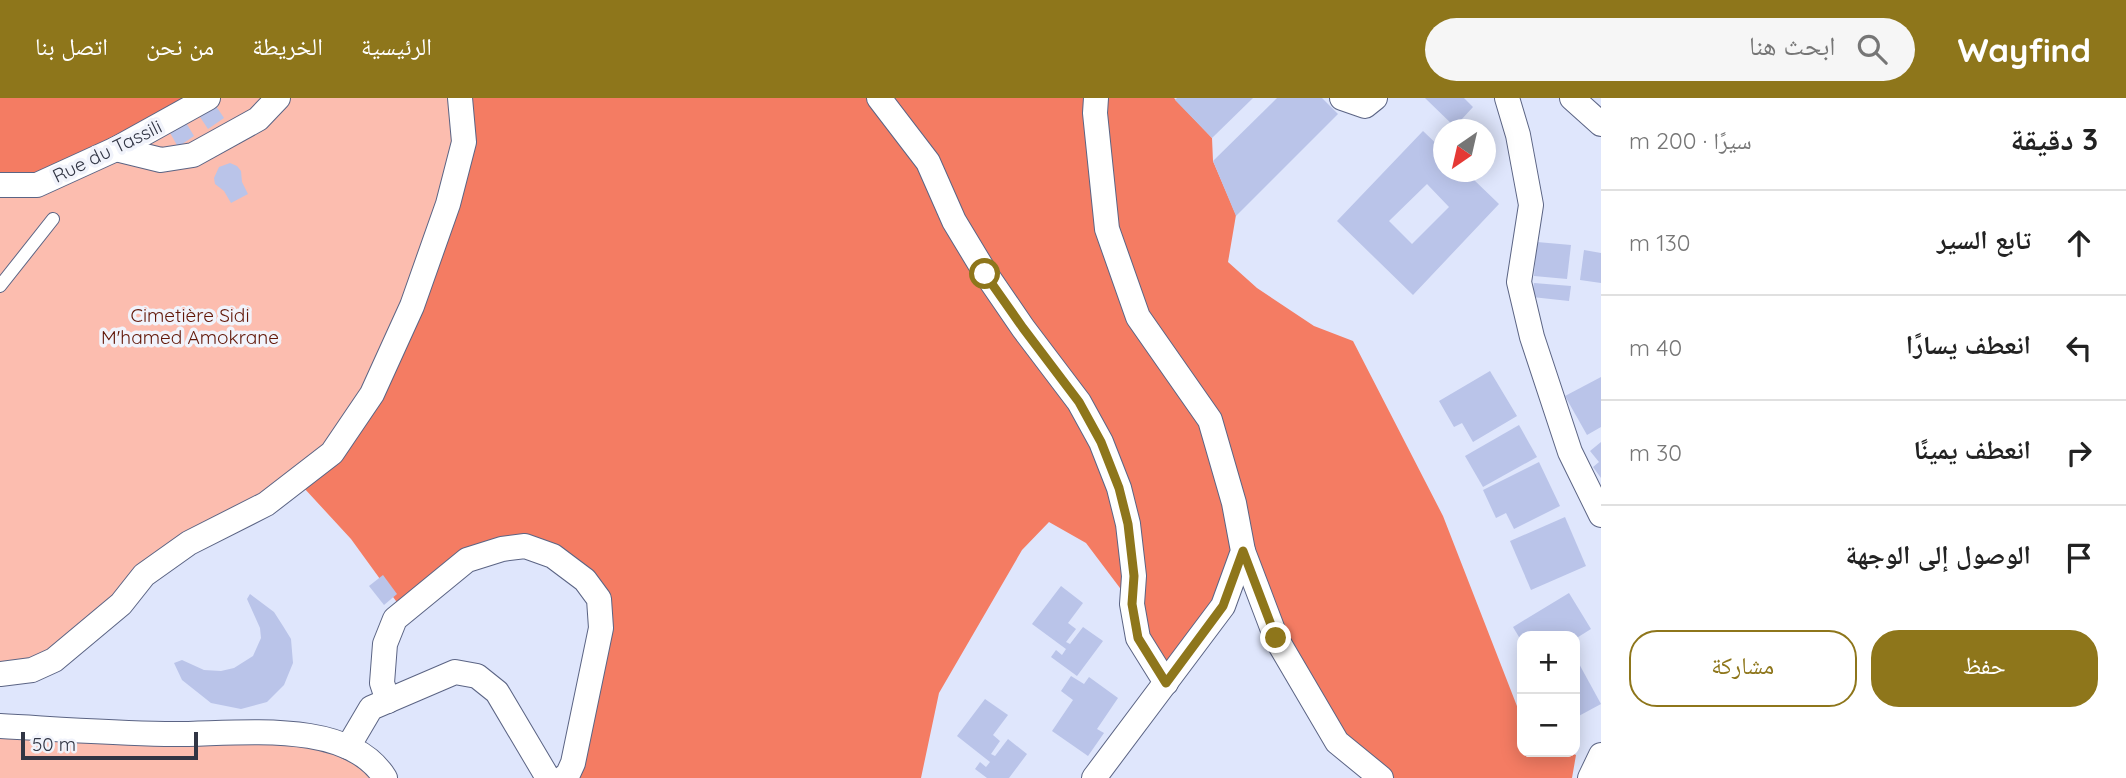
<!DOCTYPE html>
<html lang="ar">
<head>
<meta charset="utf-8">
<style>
	:root { --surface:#fff; --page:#f6f6f6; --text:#222; --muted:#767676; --line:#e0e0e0; --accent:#8e761b }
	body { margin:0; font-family:Quicksand,"Noto Naskh Arabic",sans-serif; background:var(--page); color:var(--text); direction:rtl }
	.controls { position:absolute; right:21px; bottom:21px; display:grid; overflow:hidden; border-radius:14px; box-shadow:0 4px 18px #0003 }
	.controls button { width:63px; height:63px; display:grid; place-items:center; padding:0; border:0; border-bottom:2px solid var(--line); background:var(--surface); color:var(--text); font:35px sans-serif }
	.compass { position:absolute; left:1433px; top:21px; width:63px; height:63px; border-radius:50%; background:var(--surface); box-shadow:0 4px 18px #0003; rotate:214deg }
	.scale { position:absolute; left:21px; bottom:18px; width:177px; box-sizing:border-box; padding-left:7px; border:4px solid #313544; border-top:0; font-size:19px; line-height:24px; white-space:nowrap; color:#313544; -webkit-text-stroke:5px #f1f3fb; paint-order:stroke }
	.stop { position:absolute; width:21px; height:21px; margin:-16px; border:5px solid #8e761b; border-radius:50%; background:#fff }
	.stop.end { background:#8e761b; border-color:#fff; box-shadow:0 2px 7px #0008 }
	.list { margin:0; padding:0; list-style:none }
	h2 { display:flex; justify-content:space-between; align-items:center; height:91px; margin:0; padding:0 28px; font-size:30px }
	h2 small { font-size:23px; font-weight:400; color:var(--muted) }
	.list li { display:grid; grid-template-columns:46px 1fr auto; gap:21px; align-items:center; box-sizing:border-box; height:105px; padding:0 28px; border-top:2px solid var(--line) }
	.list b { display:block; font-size:26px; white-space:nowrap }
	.list em { font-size:23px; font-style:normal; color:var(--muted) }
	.actions { display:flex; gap:14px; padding:21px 28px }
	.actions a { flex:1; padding:16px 0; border:2px solid var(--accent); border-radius:28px; text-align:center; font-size:24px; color:var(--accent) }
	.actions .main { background:var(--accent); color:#fff }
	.icon { flex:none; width:38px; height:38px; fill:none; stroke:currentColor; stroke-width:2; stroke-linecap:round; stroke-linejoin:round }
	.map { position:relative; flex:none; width:1601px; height:680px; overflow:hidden; direction:ltr }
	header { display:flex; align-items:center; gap:42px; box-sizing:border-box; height:98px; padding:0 35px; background:var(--accent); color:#fff }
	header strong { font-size:33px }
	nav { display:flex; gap:38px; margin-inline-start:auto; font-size:24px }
	.search { width:490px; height:63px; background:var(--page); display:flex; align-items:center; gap:18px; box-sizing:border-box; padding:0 24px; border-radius:38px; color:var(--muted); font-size:26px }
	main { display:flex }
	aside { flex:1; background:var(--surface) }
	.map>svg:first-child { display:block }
</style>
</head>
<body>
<header>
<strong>Wayfind</strong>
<div class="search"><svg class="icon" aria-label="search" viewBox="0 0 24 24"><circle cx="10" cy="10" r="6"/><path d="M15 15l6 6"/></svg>ابحث هنا</div>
<nav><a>الرئيسية</a><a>الخريطة</a><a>من نحن</a><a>اتصل بنا</a></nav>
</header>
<main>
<aside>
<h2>3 دقيقة<small>سيرًا · 200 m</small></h2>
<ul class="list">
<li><svg class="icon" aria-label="ahead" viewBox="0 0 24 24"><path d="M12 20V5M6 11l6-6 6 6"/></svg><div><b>تابع السير</b></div><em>130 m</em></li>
<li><svg class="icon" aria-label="left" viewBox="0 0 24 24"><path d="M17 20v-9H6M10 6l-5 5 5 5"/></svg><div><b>انعطف يسارًا</b></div><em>40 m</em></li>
<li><svg class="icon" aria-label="right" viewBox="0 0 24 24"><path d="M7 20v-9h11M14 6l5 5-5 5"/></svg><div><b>انعطف يمينًا</b></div><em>30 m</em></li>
<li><svg class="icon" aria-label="arrive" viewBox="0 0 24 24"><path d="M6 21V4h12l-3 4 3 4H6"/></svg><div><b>الوصول إلى الوجهة</b></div></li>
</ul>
<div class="actions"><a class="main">حفظ</a><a>مشاركة</a></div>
</aside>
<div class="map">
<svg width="1601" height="680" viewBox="0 0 1601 680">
	<rect width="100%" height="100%" fill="#dfe6fc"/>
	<g fill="#fcbdaf">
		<path d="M216,0H460L448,106L332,355L189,445L81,541L0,576V90Z"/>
		<path d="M0,628L310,639L385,680H0Z"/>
	</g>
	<g fill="#f47c63">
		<path d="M0,0H208L116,51L0,87Z"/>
		<path d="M467,0H1174L1212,40L1213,63L1236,117L1228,164L1257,190L1314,228L1353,243L1443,418L1522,621V654H1569L1576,657L1572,680H1381L1337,644L1243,454L1166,585L1132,506L1086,445L1049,424L1022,452L939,595L921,680H568L608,494L511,444L404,514L351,441L304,390L379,305Z"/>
	</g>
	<g fill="#bac4e9" fill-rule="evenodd">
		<path d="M1177,0H1253L1212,40L1175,2Z"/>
		<path d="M1277,0H1322L1338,16L1236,118L1213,63Z"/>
		<path d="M1425,0H1464L1473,9L1461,22L1471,32H1458Z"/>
		<path d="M214,5L224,20L208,31L198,16Z"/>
		<path d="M185,23L194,38L178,49L169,33Z"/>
		<path d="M1423,33L1444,53V74H1480L1473,81L1499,106L1413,197L1337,123ZM1427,86L1449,109L1412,146L1389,123Z"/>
		<path d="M230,65L237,68L241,73L242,84L248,96L231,105L224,93L215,86L214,80L219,69Z"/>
		<path d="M1537,144L1571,147L1567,181L1534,178Z"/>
		<path d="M1584,152L1601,155V185L1580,182Z"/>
		<path d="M1534,185L1571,188L1569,203L1532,199Z"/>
		<path d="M1490,273L1517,318L1473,344L1462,325L1454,329L1439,303Z"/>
		<path d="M1601,279V329L1587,337L1565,298Z"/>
		<path d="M1519,327L1537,359L1483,389L1465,358Z"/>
		<path d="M1601,344V380L1593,369L1599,364L1590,353Z"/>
		<path d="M1539,364L1560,408L1514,431L1506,415L1496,420L1483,392Z"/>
		<path d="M1565,419L1586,468L1531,492L1510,443Z"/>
		<path d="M383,477L397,496L384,507L369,488Z"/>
		<path d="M1061,488L1083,505L1068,525L1076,531L1066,544L1070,546L1083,529L1103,543L1077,578L1051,559L1056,552L1062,557L1066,551L1032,526Z"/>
		<path d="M1569,495L1591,531L1575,541V538H1522V544L1513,529Z"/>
		<path d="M250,496L274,514L283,528L291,541L293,565L284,587L267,604L241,611L211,605L182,582L174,565L182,562L204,572L221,573L234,570L253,558L261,540L260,530L247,501Z"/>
		<path d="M1578,564L1601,606L1575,620V566Z"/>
		<path d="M1071,578L1084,586L1089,579L1118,600L1097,631L1104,635L1088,658L1052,633L1073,602L1061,593Z"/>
		<path d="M985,601L1008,617L993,637L1000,643L991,656L995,658L1008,641L1027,656L1009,680H987L975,671L980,664L986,669L990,664L957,638Z"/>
	</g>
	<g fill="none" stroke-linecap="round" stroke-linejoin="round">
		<g stroke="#5b6484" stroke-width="14">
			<path id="service" d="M0,188L53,121"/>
		</g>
		<g stroke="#5b6484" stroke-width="26">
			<g id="minor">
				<path d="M879,0L928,64L954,123L986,176L1023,230L1079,304L1101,344L1119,390L1128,426L1134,478L1132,506L1138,540L1166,585"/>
				<path d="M1342,0L1365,8L1375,0"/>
				<path d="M1507,0L1518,37L1531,107L1519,184L1532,239L1570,354L1601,417"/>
				<path d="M1572,0L1601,26"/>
				<path d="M116,51L161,62L193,57L258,21L278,0"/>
				<path d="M0,87H37L116,51L208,0"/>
				<path d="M1243,453L1276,540L1337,644L1381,680"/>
				<path d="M0,576L32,572L54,562L121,506L144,477L189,445L266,406L332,355L372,296L412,208L448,106L464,44L460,0"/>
				<path d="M388,603L382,585L385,546L395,521L467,462L502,451L525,448L553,458L585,482L599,501L601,530L573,665L568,676L563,680"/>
				<path d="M0,628C55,631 110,635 165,636C227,638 346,617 385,680"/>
				<path d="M348,649L371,610L455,574L477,578L497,594L548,680"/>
				<path d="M1094,680L1223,508L1243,453L1234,405L1210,322L1138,219L1107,131L1095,15L1096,0"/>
				<path d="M1590,680L1601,657"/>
			</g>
		</g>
		<use href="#service" stroke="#fff" stroke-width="12"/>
		<use href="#minor" stroke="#fff" stroke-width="24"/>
	</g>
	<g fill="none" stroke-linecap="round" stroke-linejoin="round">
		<path stroke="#8e761b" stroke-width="9" d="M985,176L1023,230L1079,304L1101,344L1119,390L1128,426L1134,478L1132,506L1138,540L1166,585L1223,508L1243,453L1276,540"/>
	</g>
	<g text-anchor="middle" stroke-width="7" stroke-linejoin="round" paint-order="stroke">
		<g font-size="19" fill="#313544" stroke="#f1f3fb">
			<text transform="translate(107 53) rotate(-26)" y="7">Rue du Tassili</text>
		</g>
		<g font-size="19" fill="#611607" stroke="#f1f3fb">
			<text x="190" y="224">Cimetière Sidi<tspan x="190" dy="22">M'hamed Amokrane</tspan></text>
		</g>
	</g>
</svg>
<div class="controls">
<button>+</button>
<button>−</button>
</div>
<svg class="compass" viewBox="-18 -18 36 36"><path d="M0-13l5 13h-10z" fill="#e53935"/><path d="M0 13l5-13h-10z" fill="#767676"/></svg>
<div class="scale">50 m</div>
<div class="stop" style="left:985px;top:176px"></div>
<div class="stop end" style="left:1276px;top:540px"></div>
</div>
</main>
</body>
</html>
